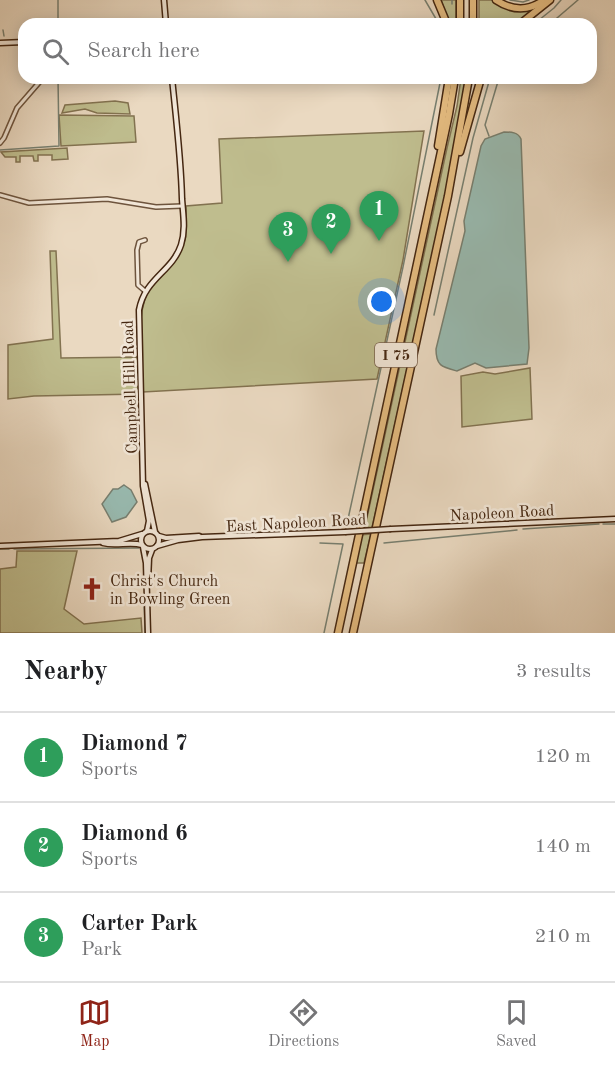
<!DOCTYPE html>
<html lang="en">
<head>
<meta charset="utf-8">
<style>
	:root { --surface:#fff; --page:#f2f2f2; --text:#202124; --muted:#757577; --line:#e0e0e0; --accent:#8f2418 }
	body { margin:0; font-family:"Old Standard TT",serif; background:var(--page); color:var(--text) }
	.you { position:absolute; left:382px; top:302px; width:21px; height:21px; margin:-15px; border:4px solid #fff; border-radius:50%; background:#1a73e8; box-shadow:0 0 0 9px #1a73e833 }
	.badge { display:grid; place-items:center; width:39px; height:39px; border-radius:50%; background:var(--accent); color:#fff; font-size:20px; font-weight:700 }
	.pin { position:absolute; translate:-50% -50px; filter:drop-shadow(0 2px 3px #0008) }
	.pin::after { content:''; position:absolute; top:32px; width:21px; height:18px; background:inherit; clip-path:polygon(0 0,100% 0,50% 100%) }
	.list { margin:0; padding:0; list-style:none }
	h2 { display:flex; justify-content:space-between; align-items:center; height:78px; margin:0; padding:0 24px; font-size:26px }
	h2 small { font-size:20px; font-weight:400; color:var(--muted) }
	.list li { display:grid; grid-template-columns:39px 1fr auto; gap:18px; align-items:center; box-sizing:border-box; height:90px; padding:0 24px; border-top:2px solid var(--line) }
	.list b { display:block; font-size:22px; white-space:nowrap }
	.list p { margin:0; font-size:20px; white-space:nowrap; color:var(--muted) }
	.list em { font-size:20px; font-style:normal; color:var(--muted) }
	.icon { flex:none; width:33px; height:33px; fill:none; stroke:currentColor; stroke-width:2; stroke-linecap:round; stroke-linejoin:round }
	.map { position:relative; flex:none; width:615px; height:633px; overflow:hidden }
	.search { position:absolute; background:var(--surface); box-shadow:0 3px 15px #0003; left:18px; right:18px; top:18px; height:66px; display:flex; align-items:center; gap:15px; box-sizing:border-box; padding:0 21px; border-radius:18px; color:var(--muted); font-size:22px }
	.sheet { height:348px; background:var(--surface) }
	nav { display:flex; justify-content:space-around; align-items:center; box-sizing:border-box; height:84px; border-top:2px solid var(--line); background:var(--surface); font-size:16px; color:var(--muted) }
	nav a { display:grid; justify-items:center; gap:3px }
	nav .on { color:var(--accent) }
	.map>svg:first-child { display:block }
</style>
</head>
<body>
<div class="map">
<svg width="615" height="633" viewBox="0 0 615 633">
	<rect width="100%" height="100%" fill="#ead9c1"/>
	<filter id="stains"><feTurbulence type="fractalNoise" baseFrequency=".00333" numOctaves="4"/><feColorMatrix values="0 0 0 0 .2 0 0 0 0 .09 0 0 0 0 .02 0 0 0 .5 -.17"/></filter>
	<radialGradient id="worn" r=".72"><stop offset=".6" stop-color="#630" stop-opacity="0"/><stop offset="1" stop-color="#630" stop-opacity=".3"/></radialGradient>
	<g fill="#bfbd8e" stroke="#827250" stroke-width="1.5">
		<path d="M441,0H456V24H449Z"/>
		<path d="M479,0H492L497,4L538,6L517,24H479Z"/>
		<path d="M461,78H469L454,156L372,528L365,527L447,148L457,106Z"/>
		<path d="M115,101L128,103L130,114L97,113L85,109L62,113L65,105Z"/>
		<path d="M59,115L134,116L136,142L61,146Z"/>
		<path d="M424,131L403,260L377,379L143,392C141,359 135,322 148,290C152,283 161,276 167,269C188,247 187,235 186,206L222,203L219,139Z"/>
		<path d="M67,148L68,159L52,160V155H38V161H34L33,156H20V162H16V157H5L1,152Z"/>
		<path d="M50,251H56L61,358L139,357L141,394L34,396L8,399V345L53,339Z"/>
		<path d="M530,368L532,419L462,427L461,376L483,372L495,374Z"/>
		<path d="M371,534L364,563H357L356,560L360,535Z"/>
		<path d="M17,551H77L64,609L84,624L141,618L142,633H0V569L16,567Z"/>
	</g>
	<g fill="#98bab0" stroke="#777f70" stroke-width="1.5">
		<path d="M504,132C511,132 518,132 521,139L529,348L527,364L486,368L475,363L457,371C442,367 436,366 436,349L465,231L464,221L481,146L485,139Z"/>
		<path d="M124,485L131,490L137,502L126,517L112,522L102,504L113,489H118Z"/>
	</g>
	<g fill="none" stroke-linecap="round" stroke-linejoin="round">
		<g stroke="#777f70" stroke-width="1.5">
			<path d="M425,0L439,24"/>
			<path d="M452,0V4"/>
			<path d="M510,0L523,2L529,0"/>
			<path d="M58,24V0"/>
			<path d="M534,24L554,8L561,0"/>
			<path d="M550,24L578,0"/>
			<path d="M3,30L4,36"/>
			<path d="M489,136L485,125L499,78"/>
			<path d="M0,150L59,146L58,78"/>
			<path d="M434,315L473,138L490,78"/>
			<path d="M348,519L403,267L441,78"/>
			<path d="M603,524H615"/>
			<path d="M523,529L599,524"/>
			<path d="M320,543L343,544L324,633"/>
			<path d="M384,543L517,530"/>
			<path d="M0,549H9"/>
			<path d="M14,549L139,548"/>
			<path d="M144,577V587"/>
			<path d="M144,597L145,633"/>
		</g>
		<g stroke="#6e543d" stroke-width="6">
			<g id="street">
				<path d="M0,143L4,138L17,108L43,78"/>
				<path d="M0,195L29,203L107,199L156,207L182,206"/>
				<path d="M145,291L138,285L137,250L139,242L145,240"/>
			</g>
		</g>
		<g stroke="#452711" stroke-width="7">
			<g id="secondary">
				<path d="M164,0L166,24"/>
				<path d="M0,43L24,42"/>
				<path d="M145,484L155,532"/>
				<path d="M391,529L615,519"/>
				<circle cx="150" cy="540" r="9"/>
				<path d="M147,531L149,521L143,486L139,310C145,278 172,272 181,245C186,229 183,214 182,199C181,158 176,118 172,78"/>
				<path d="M159,536L166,538L199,536"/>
				<path d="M103,543C116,547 129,541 142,545"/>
				<path d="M0,546L119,541L142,534"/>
				<path d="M157,546L178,540L202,537L345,532"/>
				<path d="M143,547L146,563L148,633"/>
				<path d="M148,581L149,558L152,550"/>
			</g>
		</g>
		<g stroke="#452711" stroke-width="9">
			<g id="highway">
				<path d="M437,0L447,24"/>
				<path d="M496,0C512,11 529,11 544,0"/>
				<path d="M460,24V0"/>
				<path d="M473,24V0"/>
				<path d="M520,24L550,0"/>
				<path d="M438,146L449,78"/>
				<path d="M460,152L481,78"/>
				<path d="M338,633L449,114L455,78"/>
				<path d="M353,633L448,196L469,78"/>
			</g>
		</g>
		<use href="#street" stroke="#f1e6d7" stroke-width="3"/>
		<use href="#secondary" stroke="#f1e6d7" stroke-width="4"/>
		<use href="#highway" stroke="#e5bc80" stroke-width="6"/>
		<g stroke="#452711" stroke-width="7" stroke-linecap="butt">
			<path id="secondary-bridge" d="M345,532L391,529"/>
		</g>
		<use href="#secondary-bridge" stroke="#f1e6d7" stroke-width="4"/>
	</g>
	<defs>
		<g id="church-bare" transform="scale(1.8)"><path d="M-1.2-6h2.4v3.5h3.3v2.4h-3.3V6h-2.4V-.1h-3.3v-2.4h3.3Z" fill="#8f2418" stroke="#f1e6d7" stroke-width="2.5" paint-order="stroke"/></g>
	</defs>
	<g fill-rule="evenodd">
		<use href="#church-bare" x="92" y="589"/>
	</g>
	<g text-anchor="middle" stroke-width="5" stroke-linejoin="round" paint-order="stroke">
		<rect fill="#f1e6d7" stroke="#79604c" stroke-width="1.5" x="375" y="343" width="42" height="24" rx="4.5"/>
		<g font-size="15" font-weight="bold" fill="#452711">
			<text x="396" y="360">I 75</text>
		</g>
		<g font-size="16" fill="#452711" stroke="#f1e6d7">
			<text transform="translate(129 387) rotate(-92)" y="6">Campbell Hill Road</text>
			<text transform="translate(502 512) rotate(-3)" y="6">Napoleon Road</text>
			<text transform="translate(296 522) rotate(-3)" y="6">East Napoleon Road</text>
		</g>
		<g font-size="16" fill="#452711" stroke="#f1e6d7" text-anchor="start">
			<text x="110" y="586">Christ's Church<tspan x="110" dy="18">in Bowling Green</tspan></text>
		</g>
	</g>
	<rect width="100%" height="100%" filter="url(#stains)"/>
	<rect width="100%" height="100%" fill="url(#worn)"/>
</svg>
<div class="you"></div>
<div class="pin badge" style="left:379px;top:241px;background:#2e9e5b">1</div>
<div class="pin badge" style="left:331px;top:254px;background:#2e9e5b">2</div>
<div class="pin badge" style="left:288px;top:262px;background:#2e9e5b">3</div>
<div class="search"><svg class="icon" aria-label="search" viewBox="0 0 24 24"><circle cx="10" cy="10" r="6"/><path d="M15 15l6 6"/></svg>Search here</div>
</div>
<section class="sheet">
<h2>Nearby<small>3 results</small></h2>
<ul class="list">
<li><span class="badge" style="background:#2e9e5b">1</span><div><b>Diamond 7</b><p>Sports</p></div><em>120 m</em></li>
<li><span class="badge" style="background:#2e9e5b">2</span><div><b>Diamond 6</b><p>Sports</p></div><em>140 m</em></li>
<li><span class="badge" style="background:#2e9e5b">3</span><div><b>Carter Park</b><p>Park</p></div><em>210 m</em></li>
</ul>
</section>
<nav>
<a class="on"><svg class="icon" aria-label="map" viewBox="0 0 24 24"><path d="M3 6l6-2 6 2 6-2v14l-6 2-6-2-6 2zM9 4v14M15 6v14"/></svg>Map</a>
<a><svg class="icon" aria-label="directions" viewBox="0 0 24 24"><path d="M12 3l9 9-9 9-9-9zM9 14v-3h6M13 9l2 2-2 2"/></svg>Directions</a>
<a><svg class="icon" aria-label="saved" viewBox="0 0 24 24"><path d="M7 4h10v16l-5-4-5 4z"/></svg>Saved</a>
</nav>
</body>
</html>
